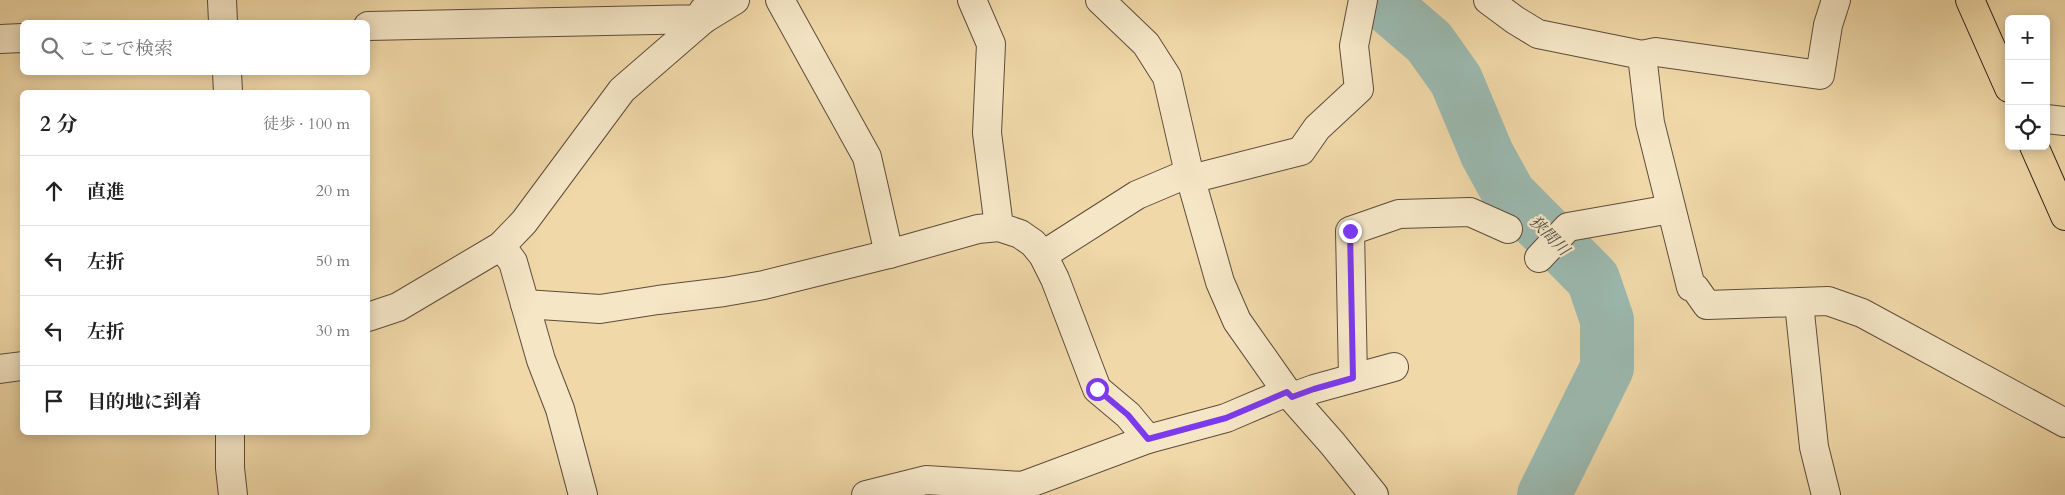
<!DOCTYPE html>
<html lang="ja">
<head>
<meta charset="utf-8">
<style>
	:root { --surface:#fff; --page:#f6f6f6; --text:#222; --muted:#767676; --line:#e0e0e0 }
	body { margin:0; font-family:Cardo,"Noto Serif JP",serif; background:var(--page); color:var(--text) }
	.controls { position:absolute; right:15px; top:15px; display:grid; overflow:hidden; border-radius:8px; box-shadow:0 2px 12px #0003 }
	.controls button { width:45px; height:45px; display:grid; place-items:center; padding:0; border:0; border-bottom:1px solid var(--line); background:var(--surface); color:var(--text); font:25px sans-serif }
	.stop { position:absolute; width:15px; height:15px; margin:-11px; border:4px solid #7c3aed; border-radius:50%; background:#fff }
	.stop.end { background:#7c3aed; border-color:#fff; box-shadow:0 1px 5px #0008 }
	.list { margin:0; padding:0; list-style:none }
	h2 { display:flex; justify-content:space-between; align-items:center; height:65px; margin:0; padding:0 20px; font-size:21px }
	h2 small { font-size:16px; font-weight:400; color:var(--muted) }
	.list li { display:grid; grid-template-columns:32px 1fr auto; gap:15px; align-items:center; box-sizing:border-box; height:70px; padding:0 20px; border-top:1px solid var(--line) }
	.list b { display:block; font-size:19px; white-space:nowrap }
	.list em { font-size:16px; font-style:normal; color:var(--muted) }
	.icon { flex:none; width:28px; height:28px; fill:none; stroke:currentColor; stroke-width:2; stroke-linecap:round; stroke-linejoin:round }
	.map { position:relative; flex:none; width:2065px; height:495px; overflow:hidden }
	.search { position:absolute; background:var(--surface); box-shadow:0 2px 12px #0003; left:20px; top:20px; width:350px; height:55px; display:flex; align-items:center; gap:12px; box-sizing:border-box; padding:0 18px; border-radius:8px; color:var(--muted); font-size:19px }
	.panel { position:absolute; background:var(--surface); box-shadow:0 2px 12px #0003; left:20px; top:90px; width:350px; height:345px; border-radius:8px }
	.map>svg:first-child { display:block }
</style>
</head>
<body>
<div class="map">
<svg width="2065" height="495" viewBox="0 0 2065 495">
	<rect width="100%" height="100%" fill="#f0d8a8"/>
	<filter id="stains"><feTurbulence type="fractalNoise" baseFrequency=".004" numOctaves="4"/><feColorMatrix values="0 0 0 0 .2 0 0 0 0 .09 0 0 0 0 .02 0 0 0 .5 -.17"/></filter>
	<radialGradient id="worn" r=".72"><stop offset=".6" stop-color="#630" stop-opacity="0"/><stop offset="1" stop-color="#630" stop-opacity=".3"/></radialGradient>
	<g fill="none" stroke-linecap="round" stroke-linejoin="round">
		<path stroke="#9bb9af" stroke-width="54" d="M1380,0L1429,42L1456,80L1487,154L1509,194L1593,279L1607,320V368L1544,495"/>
		<g stroke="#5d4c3c" stroke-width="30">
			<g id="minor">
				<path d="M222,0L223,22"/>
				<path d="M780,0L867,157L889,254"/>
				<path d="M1100,0L1146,44L1167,77L1189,173L1220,282L1237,321L1287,392L1332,443L1374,495"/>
				<path d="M1488,0L1515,20L1538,34L1642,55L1650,123L1691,287L1695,288L1707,305L1828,301L1862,313L2065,423"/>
				<path d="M368,26L704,19L703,11"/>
				<path d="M0,39L22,38"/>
				<path d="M1642,55L1656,52L1820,75L1828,25L1836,0"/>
				<path d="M227,72L228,92"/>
				<path d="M2046,119L2065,121"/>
				<path d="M1191,179L1301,151L1317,128L1359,89L1354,46L1363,0"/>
				<path d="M501,246L513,262L541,360L560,409L583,495"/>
				<path d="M1043,255L1137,195L1189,173"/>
				<path d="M1539,258L1568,227L1671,209"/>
				<path d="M1799,303L1814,447L1826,495"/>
				<path d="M525,304L600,309L658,300L724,292L764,285L889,254L978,229L999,227"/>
				<path d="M368,317L398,307L501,246L524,222L622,90L704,19L735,0"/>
				<path d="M0,369L22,366"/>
				<path d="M1353,378L1350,231L1399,214L1470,212L1508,229"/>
				<path d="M1292,397L1314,389L1394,367"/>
				<path d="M230,432V468L233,495"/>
				<path d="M1148,439L1226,418L1287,392"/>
				<path d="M866,495L926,480L1022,486L1148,439L1128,415L1097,389L1055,279L1043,255L1033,243L1020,234L999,227L987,133L991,44L972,0"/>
			</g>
		</g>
		<g stroke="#2c1e18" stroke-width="30">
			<g id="major">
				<path d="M1970,0L2009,88"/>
				<path d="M2034,146L2065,216"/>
			</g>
		</g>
		<use href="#minor" stroke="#f5e6c6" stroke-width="28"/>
		<use href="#major" stroke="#f0d8a8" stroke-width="28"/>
	</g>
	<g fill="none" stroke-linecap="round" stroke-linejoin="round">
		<path stroke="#7c3aed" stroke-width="6" d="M1097,389L1128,415L1148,439L1226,418L1287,392L1292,397L1314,389L1353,378L1350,231"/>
	</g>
	<g text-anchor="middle" stroke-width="4.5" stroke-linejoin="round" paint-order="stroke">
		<g font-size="16" font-style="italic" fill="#4d4c45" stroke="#f5e6c6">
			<text transform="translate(1550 235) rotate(45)" y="6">狭間川</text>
		</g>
	</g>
	<rect width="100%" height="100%" filter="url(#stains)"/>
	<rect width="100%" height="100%" fill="url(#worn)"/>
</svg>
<div class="controls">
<button>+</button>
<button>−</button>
<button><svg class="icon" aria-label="locate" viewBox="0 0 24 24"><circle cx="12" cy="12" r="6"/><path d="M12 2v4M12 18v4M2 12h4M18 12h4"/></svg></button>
</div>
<div class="stop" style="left:1097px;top:389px"></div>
<div class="stop end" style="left:1350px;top:231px"></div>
<div class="search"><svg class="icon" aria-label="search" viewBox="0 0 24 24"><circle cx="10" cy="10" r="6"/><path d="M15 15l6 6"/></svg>ここで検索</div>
<section class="panel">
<h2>2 分<small>徒歩 · 100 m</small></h2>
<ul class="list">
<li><svg class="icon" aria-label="ahead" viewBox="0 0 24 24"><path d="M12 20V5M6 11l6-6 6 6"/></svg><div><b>直進</b></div><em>20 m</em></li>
<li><svg class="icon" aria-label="left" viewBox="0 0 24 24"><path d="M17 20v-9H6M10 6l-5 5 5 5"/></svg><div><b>左折</b></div><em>50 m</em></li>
<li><svg class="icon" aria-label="left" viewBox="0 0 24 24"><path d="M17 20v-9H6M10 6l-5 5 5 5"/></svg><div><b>左折</b></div><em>30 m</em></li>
<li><svg class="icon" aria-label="arrive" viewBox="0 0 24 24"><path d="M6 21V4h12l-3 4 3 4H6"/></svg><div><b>目的地に到着</b></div></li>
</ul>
</section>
</div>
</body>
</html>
